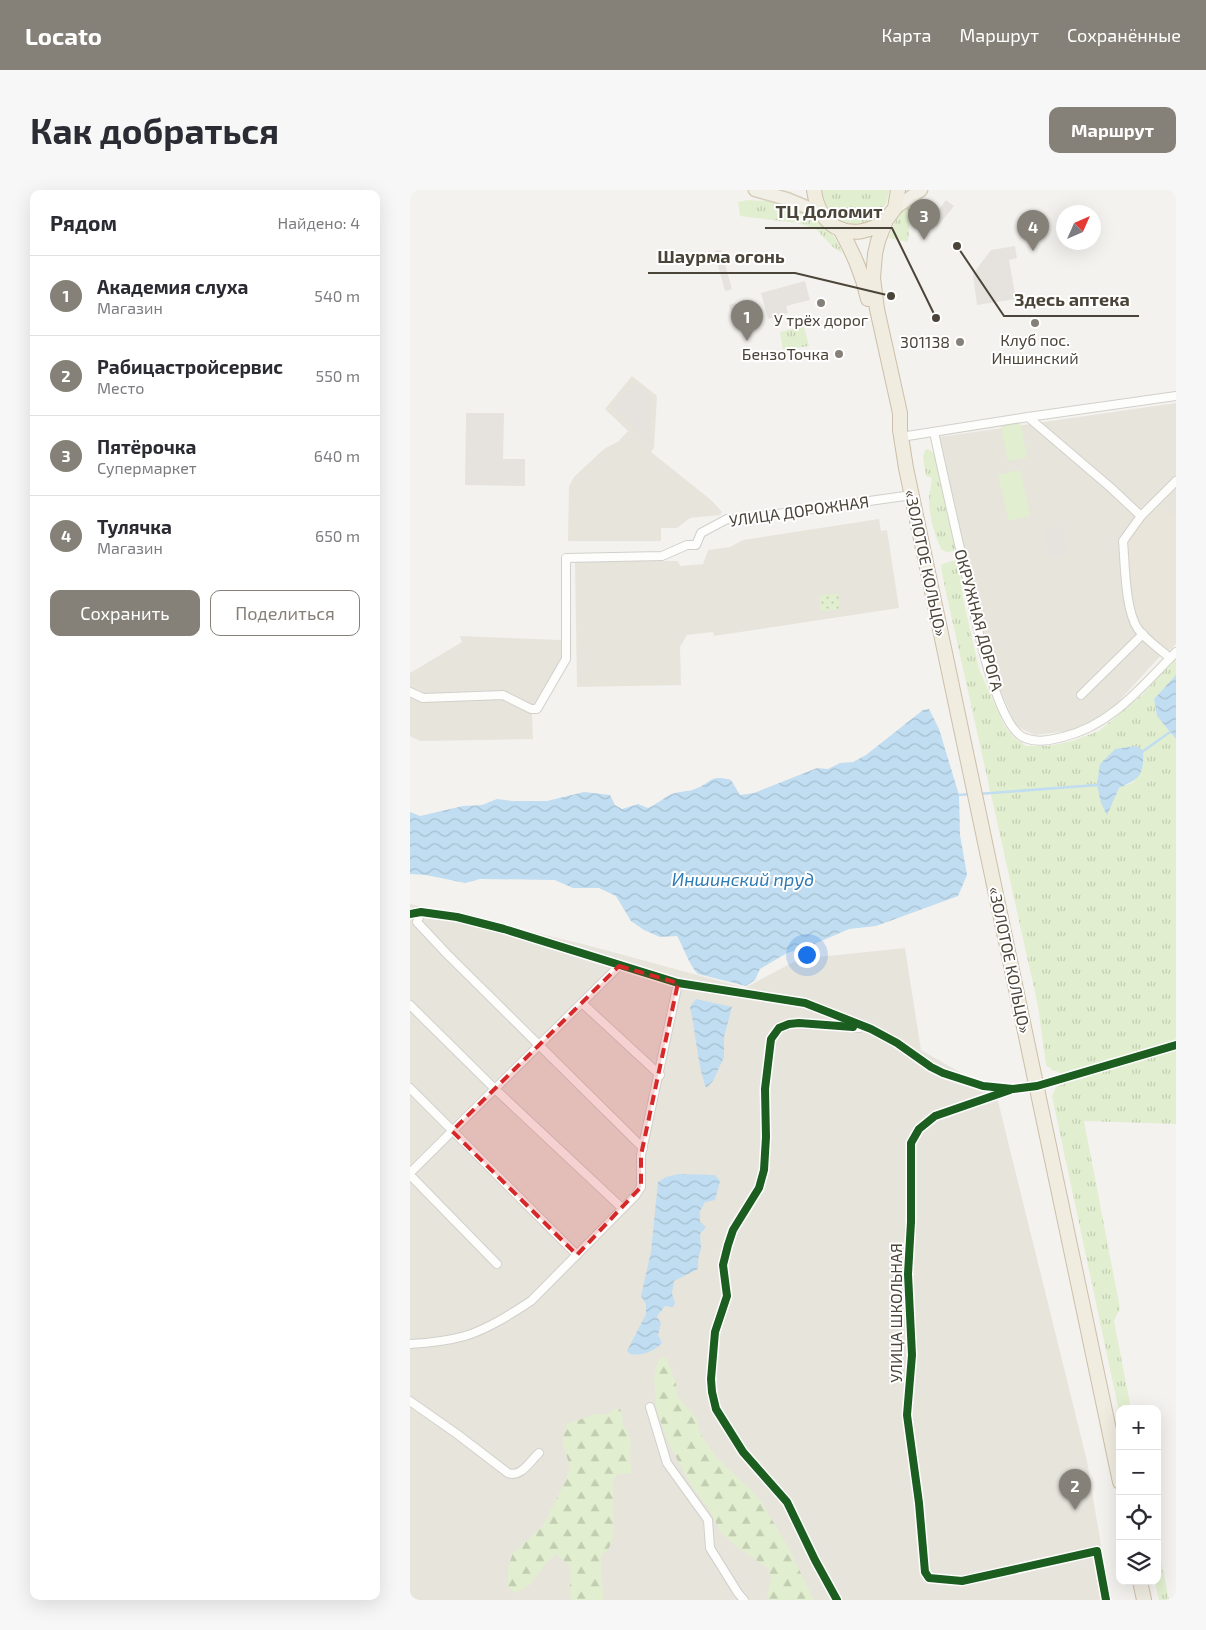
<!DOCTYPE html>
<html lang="ru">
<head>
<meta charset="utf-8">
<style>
	:root { --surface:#fff; --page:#f7f7f7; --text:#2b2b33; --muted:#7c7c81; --line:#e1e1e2; --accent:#868178 }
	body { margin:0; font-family:"Exo 2",sans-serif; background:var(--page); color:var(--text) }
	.controls { position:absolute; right:15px; bottom:15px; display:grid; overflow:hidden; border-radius:10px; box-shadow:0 5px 20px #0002 }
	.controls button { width:45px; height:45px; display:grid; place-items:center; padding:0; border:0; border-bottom:1px solid var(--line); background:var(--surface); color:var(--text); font:25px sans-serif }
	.compass { position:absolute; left:646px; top:15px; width:45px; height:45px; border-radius:50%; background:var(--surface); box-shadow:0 5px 20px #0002; rotate:45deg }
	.you { position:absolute; left:396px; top:764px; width:18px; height:18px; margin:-12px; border:4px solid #fff; border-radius:50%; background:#1a73e8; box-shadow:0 0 0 8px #1a73e833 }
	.badge { display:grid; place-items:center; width:32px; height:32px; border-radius:50%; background:var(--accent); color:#fff; font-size:16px; font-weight:700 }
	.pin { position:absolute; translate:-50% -41px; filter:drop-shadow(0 1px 2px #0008) }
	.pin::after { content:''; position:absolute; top:26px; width:18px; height:15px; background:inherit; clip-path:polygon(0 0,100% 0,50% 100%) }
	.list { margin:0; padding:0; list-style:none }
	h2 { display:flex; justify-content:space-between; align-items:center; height:65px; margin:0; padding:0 20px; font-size:21px }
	h2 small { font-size:16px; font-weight:400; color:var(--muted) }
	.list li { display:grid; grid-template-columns:32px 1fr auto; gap:15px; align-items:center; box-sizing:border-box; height:80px; padding:0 20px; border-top:1px solid var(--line) }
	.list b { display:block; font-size:19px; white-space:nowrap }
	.list p { margin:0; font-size:16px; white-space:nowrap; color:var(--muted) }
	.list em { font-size:16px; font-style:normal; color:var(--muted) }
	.actions { display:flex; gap:10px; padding:15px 20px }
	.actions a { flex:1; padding:11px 0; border:1px solid var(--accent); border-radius:10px; text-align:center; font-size:18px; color:var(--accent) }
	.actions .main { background:var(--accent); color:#fff }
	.icon { flex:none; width:28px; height:28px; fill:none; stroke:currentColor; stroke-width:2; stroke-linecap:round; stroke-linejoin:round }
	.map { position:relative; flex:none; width:766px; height:1410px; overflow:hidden; border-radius:10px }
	header { display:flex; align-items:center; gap:30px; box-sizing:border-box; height:70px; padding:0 25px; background:var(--accent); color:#fff }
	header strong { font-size:24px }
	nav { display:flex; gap:28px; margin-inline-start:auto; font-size:18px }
	.intro { display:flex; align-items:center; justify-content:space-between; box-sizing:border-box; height:120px; padding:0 30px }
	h1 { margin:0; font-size:35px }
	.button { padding:12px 22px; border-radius:10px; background:var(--accent); color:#fff; font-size:18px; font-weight:700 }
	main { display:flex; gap:30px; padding:0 30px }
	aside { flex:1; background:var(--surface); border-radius:10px; box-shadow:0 5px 20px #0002 }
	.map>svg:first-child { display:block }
</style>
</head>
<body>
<header>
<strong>Locato</strong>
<nav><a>Карта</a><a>Маршрут</a><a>Сохранённые</a></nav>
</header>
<div class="intro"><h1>Как добраться</h1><a class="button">Маршрут</a></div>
<main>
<aside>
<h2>Рядом<small>Найдено: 4</small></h2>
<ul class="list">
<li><span class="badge">1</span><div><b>Академия слуха</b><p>Магазин</p></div><em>540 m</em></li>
<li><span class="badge">2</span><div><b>Рабицастройсервис</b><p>Место</p></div><em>550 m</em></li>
<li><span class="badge">3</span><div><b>Пятёрочка</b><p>Супермаркет</p></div><em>640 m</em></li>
<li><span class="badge">4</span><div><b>Тулячка</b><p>Магазин</p></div><em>650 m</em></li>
</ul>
<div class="actions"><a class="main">Сохранить</a><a>Поделиться</a></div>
</aside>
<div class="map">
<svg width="766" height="1410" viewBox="0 0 766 1410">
	<defs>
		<pattern id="grass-tufts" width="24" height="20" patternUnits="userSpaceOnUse" patternTransform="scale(1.25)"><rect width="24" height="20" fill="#e1eecf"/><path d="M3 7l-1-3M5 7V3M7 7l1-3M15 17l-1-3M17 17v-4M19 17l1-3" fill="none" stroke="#c3cdb2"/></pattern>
		<pattern id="forest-firs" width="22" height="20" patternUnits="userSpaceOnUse" patternTransform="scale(1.25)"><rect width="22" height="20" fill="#e1eecf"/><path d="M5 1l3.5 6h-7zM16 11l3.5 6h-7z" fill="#c3cdb2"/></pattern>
		<pattern id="park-dots" width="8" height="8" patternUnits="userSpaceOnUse" patternTransform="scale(1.25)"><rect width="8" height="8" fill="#e1eecf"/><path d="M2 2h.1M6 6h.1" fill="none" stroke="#c3cdb2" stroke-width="1.8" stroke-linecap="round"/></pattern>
		<pattern id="water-waves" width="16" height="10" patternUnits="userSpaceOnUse" patternTransform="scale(1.25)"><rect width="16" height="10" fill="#c0ddf1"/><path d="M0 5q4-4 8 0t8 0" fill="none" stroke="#a6bfcf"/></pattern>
	</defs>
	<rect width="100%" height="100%" fill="#f4f2ee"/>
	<g fill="#e7e4dc">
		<path d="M222,186L247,206L244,258L241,262L301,310L312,322L310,325L280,328L267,338H251V351H158L159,296L164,287L194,259L209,251L218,241L195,219Z"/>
		<path d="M766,213V449L697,524L661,541L624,545L606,536L582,481L529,247Z"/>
		<path d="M469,329L471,341L477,340L489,418L304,446L303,442L277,445L270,457L271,495L167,497L165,371H268L270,376L293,374L298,360L320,357L333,350Z"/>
		<path d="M50,446L151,450V470L122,524L123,549L10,551L0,546V483L52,452Z"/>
		<path d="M0,714L173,754L335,798L389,769L495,758L511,860L586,903L677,1271L700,1410H0Z"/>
	</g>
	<path fill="#eae5da" d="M746,318L761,323L766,328V454L759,461L731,434L727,423L715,353L734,328Z"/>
	<g fill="url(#grass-tufts)" fill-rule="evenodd">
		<path d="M412,0H479C478,30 440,47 420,22C414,16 413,8 412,0Z"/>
		<path d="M507,9V13L500,29L498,52L479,48C484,31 491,18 507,9Z"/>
		<path d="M338,10C349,11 360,10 370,13C395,20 424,36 432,63L423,57L406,39L387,33L330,26L328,12Z"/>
		<path d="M394,136L399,156L373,160L370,142Z"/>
		<path d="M518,259L524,263L546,354L544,361L536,362L531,359C524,343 519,325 519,308C519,301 523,294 521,288L516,286L513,267L515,260Z"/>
		<path d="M546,370L550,383L554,413L569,479L594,535L603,547L616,556H639L662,551L689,541L732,505L766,468V485L744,509L747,526L766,549V934L674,931L710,1118L704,1131L721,1219H710V1226L642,906L646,897L654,894L649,882L642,880L636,875L628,816L535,398L531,377L532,374ZM705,559L724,592L709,598L697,624Z"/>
		<path d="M747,1352L759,1410H749L745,1391H747Z"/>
	</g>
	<g fill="url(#forest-firs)">
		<path d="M249,1167L257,1169L266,1194L267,1206L286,1228L292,1247L306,1267L349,1308L378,1357L404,1410H361L357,1407L361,1387L358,1378L327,1357L311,1342L299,1319L281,1295L259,1254L247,1222L244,1188Z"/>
		<path d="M203,1219H210C213,1224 212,1228 213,1234C214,1239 219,1243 220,1248C222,1261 218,1270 222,1283L208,1284L203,1290L204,1344L199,1358L191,1366L192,1395L194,1410H162C156,1400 164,1387 159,1376C157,1372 150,1368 146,1364L135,1374L120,1395L105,1403L98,1397V1378L103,1363L133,1336L155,1292L160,1276L153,1255L154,1243L157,1234L186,1224H199Z"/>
	</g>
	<path fill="url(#park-dots)" d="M428,403L430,419L411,422L409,406Z"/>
	<g fill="#e1eecf">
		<path d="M610,232L617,267L598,271L591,236Z"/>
		<path d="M610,280L620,326L599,331L588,285Z"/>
	</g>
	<g fill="#e6e3df">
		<path d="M536,10L544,16L527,37L520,31Z"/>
		<path d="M605,56L607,68L599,70L606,109L567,115L563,84L581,60Z"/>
		<path d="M311,60L322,99L315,101L304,61Z"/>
		<path d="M395,91L400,110L376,116L378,123L358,129L351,103Z"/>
		<path d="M326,113L333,134L326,136L319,115Z"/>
		<path d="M223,193L241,208L240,253L203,217Z"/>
		<path d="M56,223H94L93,269H115V296L55,295Z"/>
		<path d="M652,336L658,364L639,368L633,340Z"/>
	</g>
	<g fill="url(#water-waves)">
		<path d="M766,485V549L747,526L744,509Z"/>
		<path d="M519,519L529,539L549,605L550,645L557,685L548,706L466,736L439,739L395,758L377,763L350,779L345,790L336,796L288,784C280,777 273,756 267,746L250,747L234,740L221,731L206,706L189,698H163L145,690L70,689L55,693L16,685L0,684V622L10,626L53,616L72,615L87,609L103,611H137L174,602L200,605L205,615L212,619L228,614L238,618C246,615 256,606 262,604C269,601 278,602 285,599C302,593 299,584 321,590L330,605L344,603L407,578L418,579L430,573L443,572L456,565L513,520Z"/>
		<path d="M726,556L733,560C734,584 731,588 709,598L697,625L691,613L687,595L690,574L705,559Z"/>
		<path d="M286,809L322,817L314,847V867L303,891L296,898C287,872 286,844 280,817Z"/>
		<path d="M269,984L305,985L310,991L305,1010L295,1012L290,1021V1032L296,1037L290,1044L291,1059L288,1069V1079L264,1091L262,1103L265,1114L262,1117L255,1116L247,1126L251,1134L248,1145L252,1153C243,1162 232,1166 220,1164L217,1161L236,1124V1114L231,1106L241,1062L248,992L256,987Z"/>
	</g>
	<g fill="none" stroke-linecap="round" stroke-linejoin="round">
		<g stroke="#c0ddf1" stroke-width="2.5">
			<path d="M732,562L760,542L766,535"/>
			<path d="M568,604L687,595L689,593"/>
			<path d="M549,605L560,604"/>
		</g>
		<g stroke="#d2d0cb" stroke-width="10">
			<g id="minor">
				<path d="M618,227L700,297L731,326L766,291"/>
				<path d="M524,242C535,294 547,346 559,398C566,430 572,463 583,494C588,509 600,543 615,548C627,553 641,550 653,547C702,535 732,496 766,462"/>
				<path d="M491,247L618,227L766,206"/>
				<path d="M731,326L713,351C715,373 715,421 728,439C736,450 750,459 760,468"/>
				<path d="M0,502L13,508L93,505L121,519H127L156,469V368L252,366L277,355H286L291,343L317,329L324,330L502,305"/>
				<path d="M671,505L733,444"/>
				<path d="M11,722L7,732L37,764L233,958"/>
				<path d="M0,724L11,722L47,727L94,739L268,793L395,813L461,839L487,853L521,877L533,883L573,896L603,899L627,896L766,855"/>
				<path d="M172,813L250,885"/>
				<path d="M0,815L85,899L212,1018"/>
				<path d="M0,898L167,1065"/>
				<path d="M601,900L525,926L509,939L501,953V1032L498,1084L502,1165L497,1225L509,1313L515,1382L519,1388L552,1391L687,1361L696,1410"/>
				<path d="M0,983L209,776"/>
				<path d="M0,985L87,1074"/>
				<path d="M0,1154C18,1153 37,1151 55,1146C78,1139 101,1124 121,1111L225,1006L231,997V965L268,793"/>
				<path d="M0,1211L47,1244L98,1283C111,1288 120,1271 129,1263"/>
				<path d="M240,1217L257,1273L298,1330L300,1358L328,1403L334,1410"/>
				<path d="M427,1410L405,1370L377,1312L333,1262L306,1219L302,1202L301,1189L305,1142L317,1106L313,1075L318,1055L323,1040L349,998L354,980L356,947L355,899L361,849L369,838L379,834L423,835L449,838"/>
			</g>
		</g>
		<g stroke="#d6cebb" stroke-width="15">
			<g id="primary">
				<path d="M345,0L377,9L411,23"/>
				<path d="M485,18L511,0"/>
			</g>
		</g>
		<g stroke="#ccbfa9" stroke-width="16">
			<g id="trunk">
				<path d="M404,0C409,40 444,54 476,30"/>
				<path d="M488,0L485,18L476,30L468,51L465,64L463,88L467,119L490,223V240L496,278L710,1292"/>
				<path d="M430,39C443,63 452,82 458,109"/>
				<path d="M730,1391L734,1410"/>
			</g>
		</g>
		<use href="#minor" stroke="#fdfdfc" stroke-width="8"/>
		<use href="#primary" stroke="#f2efe6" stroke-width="12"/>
		<use href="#trunk" stroke="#f0ece0" stroke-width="14"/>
		<g stroke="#fff" stroke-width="11">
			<g id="cycleway">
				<path d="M0,724L11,722L47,727L94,739L268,793L395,813L461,839L487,853L521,877L533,883L573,896L603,899L627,896L766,855"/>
				<path d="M600,900L525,926L509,939L501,953V1032L498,1084L502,1165L497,1225L509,1313L515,1382L519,1388L552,1391L687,1361L696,1410"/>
				<path d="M427,1410L405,1370L377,1312L333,1262L306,1219L302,1202L301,1189L305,1142L317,1106L313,1075L318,1055L323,1040L349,998L354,980L356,947L355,899L361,849L369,838L379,834L389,833L443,837"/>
			</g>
		</g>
		<use href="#cycleway" stroke="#1b5e20" stroke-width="8"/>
	</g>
	<path fill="#d62828" fill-opacity="0.2" stroke="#d62828" stroke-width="4" stroke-dasharray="10 6" stroke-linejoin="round" d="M209,776L268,793L231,965V997L167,1065L42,941Z"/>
	<g fill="#868178" stroke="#fff" stroke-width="2">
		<circle cx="411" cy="113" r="5"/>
		<circle cx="625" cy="133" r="5"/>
		<circle cx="550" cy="152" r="5"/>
		<circle cx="429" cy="164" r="5"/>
	</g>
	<g text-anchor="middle" stroke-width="4" stroke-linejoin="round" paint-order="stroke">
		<g font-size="16" fill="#4b4439" stroke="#fff">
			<text x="411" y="136">У трёх дорог</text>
			<text x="625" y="156">Клуб пос.<tspan x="625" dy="18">Иншинский</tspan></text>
			<text x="540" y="158" text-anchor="end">301138</text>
			<text x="419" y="170" text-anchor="end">БензоТочка</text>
		</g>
		<g font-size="16" fill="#4b4439" stroke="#fff">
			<text transform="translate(389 321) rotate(-8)" y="6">УЛИЦА ДОРОЖНАЯ</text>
			<text transform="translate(516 373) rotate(78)" y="6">«ЗОЛОТОЕ КОЛЬЦО»</text>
			<text transform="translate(569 430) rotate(75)" y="6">ОКРУЖНАЯ ДОРОГА</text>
			<text transform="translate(600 770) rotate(78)" y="6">«ЗОЛОТОЕ КОЛЬЦО»</text>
			<text transform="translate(486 1123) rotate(-90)" y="6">УЛИЦА ШКОЛЬНАЯ</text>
		</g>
		<g font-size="18" font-style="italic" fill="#2e7ab2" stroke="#fff">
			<text x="333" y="696">Иншинский пруд</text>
		</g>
	</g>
	<path fill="none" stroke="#4b4439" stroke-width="2" d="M526 128L482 38H355M481 106L385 83H238M547 56L594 126H729"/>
	<g fill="#4b4439" stroke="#fff" stroke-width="2">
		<circle cx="526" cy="128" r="5"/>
		<circle cx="481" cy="106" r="5"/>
		<circle cx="547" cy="56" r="5"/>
	</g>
	<g font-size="18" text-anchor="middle" font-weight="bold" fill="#4b4439" stroke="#fff" stroke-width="4" stroke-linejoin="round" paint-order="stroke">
		<text x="419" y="28">ТЦ Доломит</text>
		<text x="311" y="73">Шаурма огонь</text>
		<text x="662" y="116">Здесь аптека</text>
	</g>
</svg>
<div class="controls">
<button>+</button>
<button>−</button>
<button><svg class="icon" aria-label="locate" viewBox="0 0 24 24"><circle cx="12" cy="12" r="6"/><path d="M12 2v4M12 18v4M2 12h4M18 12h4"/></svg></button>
<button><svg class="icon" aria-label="layers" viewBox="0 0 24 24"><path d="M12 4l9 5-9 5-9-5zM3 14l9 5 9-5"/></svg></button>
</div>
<svg class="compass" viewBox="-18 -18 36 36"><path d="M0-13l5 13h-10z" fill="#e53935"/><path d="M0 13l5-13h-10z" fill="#7c7c81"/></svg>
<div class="you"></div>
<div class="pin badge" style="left:337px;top:151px">1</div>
<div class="pin badge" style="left:665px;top:1320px">2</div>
<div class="pin badge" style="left:514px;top:50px">3</div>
<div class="pin badge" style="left:623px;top:61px">4</div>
</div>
</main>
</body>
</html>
